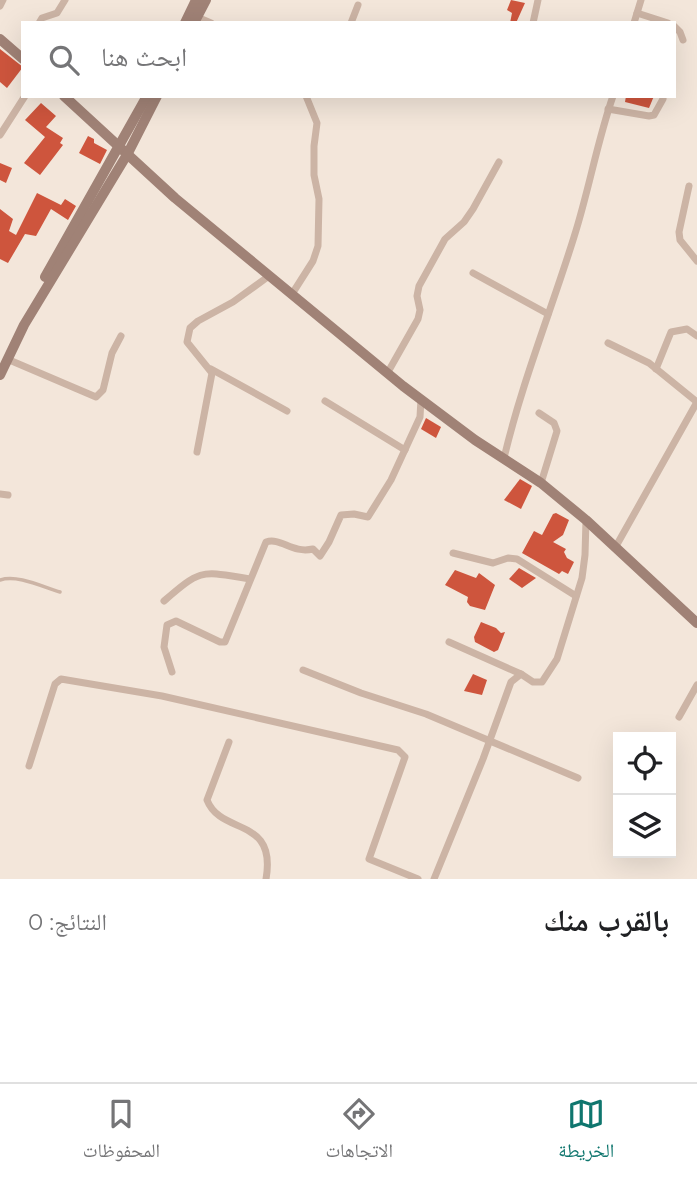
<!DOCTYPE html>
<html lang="ar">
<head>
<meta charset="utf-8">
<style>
	:root { --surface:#fff; --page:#f6f6f6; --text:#202124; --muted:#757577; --line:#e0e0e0; --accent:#0f766e }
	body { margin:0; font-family:Montserrat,"Noto Naskh Arabic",sans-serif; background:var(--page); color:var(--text); direction:rtl }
	.controls { position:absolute; right:21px; bottom:21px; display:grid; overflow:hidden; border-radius:0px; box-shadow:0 7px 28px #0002 }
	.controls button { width:63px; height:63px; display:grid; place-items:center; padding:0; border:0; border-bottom:2px solid var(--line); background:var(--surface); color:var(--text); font:35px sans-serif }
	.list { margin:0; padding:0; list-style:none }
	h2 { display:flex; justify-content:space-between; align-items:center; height:91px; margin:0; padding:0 28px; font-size:30px }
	h2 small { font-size:23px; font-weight:400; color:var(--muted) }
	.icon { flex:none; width:38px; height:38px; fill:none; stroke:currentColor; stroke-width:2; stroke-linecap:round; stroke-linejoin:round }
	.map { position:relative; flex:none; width:697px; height:879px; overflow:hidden; direction:ltr }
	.search { position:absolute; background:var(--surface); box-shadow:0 7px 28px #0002; left:21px; right:21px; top:21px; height:77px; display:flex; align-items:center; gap:18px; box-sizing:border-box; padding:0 24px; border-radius:0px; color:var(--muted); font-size:26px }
	.sheet { height:203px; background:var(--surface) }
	nav { display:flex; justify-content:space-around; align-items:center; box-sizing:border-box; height:98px; border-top:2px solid var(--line); background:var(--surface); font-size:19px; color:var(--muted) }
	nav a { display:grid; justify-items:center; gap:4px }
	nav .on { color:var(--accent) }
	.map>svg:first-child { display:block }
</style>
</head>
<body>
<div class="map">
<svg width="697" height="879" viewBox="0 0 697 879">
	<rect width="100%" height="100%" fill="#f3e6da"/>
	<g fill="#ce553d">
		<path d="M511,0L525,3L516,23H510L512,13L507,10Z"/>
		<path d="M0,49L23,67L7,88L0,82Z"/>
		<path d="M626,96H654L649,108L625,102Z"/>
		<path d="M41,103L56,116L46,127L63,138L60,143L63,145L40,175L24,163L45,137L25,120Z"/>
		<path d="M88,136L94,139V143L107,150L100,164L79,153Z"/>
		<path d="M0,163L12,168L6,183L0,180Z"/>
		<path d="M37,193L61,205L65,199L76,206L68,220L51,209L36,236L25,234L8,263L0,259V209L13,219L9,231L16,235Z"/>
		<path d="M426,418L441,427L436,438L421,429Z"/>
		<path d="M520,479L532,486L521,509L504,500Z"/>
		<path d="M556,513L569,520L563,535L553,542L566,549L564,552L567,558L574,562L568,574L562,571L559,574L522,553L534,531L542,535L553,514Z"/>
		<path d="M519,568L536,578L522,588L509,579Z"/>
		<path d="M455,570L476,578L479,573L495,585L485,610L470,606L467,602L468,597L445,585Z"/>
		<path d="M481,622L496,628L501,633L505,632L498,650L494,652L475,642L474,637Z"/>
		<path d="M473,674L487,680L482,695L464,691Z"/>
	</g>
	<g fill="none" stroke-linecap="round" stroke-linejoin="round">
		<path stroke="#ccb4a5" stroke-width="3.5" d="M0,580C17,574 43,587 60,592"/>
		<g stroke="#ccb4a5" stroke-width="7">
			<path d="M0,6L3,0"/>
			<path d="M637,13L668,23"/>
			<path d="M197,17L211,23"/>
			<path d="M39,23L42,18L57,13L65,0"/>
			<path d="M351,23L358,5"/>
			<path d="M533,23L538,0"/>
			<path d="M634,23L641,0"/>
			<path d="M674,26L680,32L683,40"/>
			<path d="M608,109L649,116L654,115L663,99"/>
			<path d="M0,135L25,96"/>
			<path d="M689,186L679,232L680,240L697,261"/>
			<path d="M473,273L548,314"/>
			<path d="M292,294L313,261L318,246L319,199L314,175V146L317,123L306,96"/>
			<path d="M608,343L649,363L697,402"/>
			<path d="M7,359L96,397L103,390L112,353L121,336"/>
			<path d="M211,369L287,411"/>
			<path d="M656,369L671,332L687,329L697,336"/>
			<path d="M388,372L418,319L420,310L417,296L419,286L445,239L464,222L473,209L499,162"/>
			<path d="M325,401L405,450"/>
			<path d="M539,413L554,423L557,431L541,483"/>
			<path d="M197,452L212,373L187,342L190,328L198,321L233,302L269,276"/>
			<path d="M504,458C522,382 551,311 574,237C589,190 597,142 613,96"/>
			<path d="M0,494L8,495"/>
			<path d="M615,548L697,402"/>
			<path d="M453,553L493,563L508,558L517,559L576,596"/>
			<path d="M164,601C202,568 201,571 250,579"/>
			<path d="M449,642L521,674"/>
			<path d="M303,670L361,693L426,714L578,778"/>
			<path d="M172,672L164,647L167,625L176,621L220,642H225L266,542C281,537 292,554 313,549L320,556L329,542L341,515L354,514L368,517L391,480L420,417L421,399"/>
			<path d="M679,717L697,685"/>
			<path d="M229,742L207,800C221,836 277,816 266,879"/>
			<path d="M29,766L55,684L61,679L162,696L398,750L405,757L369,859L418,879"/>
			<path d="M434,879L483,759L511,682L521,674L533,682H542L557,659L582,578L585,555L586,520"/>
		</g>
		<g stroke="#a08276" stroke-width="10">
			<path d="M185,23L196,0"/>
			<path d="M194,23L206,0"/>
			<path d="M0,39L23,59"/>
			<path d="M64,96L175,198L403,386L475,440L541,483L586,520L697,623"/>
			<path d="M45,277L147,96"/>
			<path d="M0,375L24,325L128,153L157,96"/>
		</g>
	</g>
</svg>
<div class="controls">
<button><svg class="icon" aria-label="locate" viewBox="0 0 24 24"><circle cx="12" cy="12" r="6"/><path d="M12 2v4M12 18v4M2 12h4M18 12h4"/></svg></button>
<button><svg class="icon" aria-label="layers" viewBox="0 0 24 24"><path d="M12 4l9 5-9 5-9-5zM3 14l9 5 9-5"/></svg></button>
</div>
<div class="search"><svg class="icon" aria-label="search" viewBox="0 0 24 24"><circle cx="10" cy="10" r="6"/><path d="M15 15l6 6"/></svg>ابحث هنا</div>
</div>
<section class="sheet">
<h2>بالقرب منك<small>النتائج: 0</small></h2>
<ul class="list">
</ul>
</section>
<nav>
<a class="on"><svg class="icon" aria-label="map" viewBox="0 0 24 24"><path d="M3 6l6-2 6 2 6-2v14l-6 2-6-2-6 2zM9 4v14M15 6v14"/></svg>الخريطة</a>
<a><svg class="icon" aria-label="directions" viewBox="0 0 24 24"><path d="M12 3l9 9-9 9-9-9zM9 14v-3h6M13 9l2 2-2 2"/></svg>الاتجاهات</a>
<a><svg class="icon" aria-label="saved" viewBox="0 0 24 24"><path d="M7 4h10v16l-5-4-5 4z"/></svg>المحفوظات</a>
</nav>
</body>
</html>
